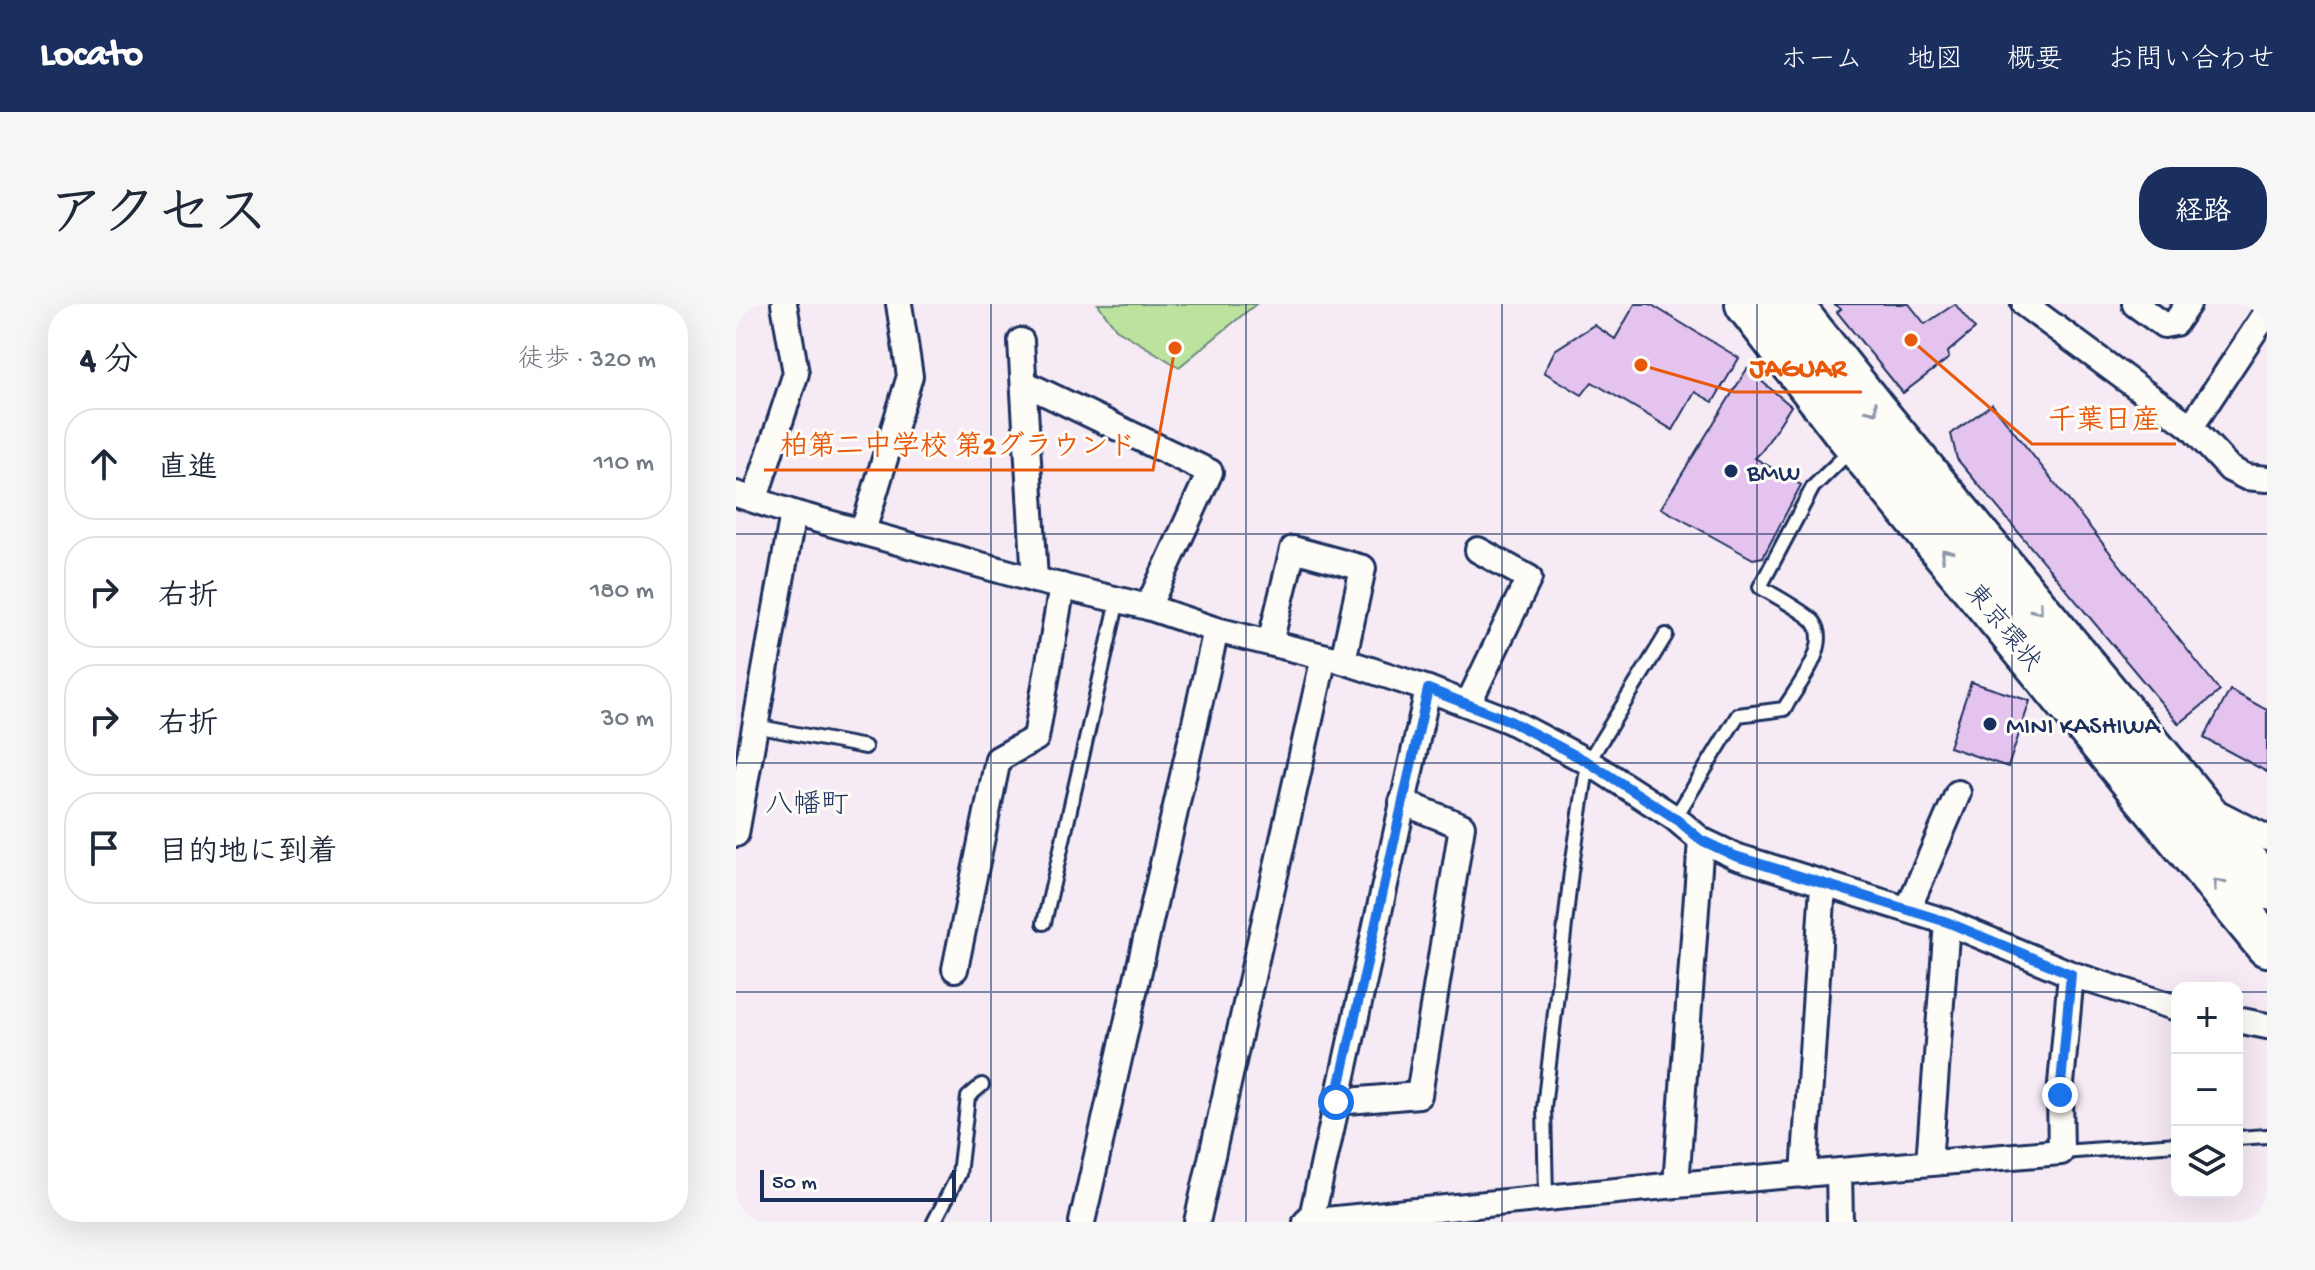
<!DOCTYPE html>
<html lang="ja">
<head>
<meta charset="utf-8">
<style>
	:root { --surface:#fff; --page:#f6f6f7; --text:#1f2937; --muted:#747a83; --line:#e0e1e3; --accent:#1b2f5e }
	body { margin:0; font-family:"Gochi Hand","Klee One",sans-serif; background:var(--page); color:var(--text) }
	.controls { position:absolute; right:24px; bottom:24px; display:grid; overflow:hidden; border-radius:16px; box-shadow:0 8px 32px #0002 }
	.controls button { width:72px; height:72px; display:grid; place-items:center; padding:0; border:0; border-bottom:2px solid var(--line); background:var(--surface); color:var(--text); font:40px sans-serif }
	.scale { position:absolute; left:24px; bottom:20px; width:196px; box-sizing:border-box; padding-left:8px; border:4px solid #1b2f5e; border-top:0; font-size:22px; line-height:28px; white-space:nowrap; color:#1b2f5e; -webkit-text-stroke:6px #fdfcf7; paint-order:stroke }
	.stop { position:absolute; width:24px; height:24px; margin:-18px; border:6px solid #1a73e8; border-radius:50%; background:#fff }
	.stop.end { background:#1a73e8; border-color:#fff; box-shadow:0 2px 8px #0008 }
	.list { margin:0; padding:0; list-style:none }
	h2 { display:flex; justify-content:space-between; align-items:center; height:104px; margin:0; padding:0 32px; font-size:34px }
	h2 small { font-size:26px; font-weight:400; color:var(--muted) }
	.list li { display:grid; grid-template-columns:52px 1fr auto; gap:24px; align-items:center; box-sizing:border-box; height:112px; margin:0 16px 16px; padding:0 16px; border:2px solid var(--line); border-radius:32px }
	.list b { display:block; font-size:30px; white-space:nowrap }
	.list em { font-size:26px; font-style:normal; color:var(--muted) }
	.icon { flex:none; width:44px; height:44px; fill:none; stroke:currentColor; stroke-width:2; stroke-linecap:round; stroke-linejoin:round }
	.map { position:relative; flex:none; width:1531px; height:918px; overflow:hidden; border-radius:32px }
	header { display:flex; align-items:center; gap:48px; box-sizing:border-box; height:112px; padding:0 40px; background:var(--accent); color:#fff }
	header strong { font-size:38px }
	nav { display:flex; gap:44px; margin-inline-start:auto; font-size:28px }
	.intro { display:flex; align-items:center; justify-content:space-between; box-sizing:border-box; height:192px; padding:0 48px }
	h1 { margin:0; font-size:56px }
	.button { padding:20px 36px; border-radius:32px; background:var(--accent); color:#fff; font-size:28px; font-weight:700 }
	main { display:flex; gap:48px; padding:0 48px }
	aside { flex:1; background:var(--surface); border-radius:32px; box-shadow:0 8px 32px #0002 }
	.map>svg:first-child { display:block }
</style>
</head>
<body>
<header>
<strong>Locato</strong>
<nav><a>ホーム</a><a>地図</a><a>概要</a><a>お問い合わせ</a></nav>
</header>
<div class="intro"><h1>アクセス</h1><a class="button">経路</a></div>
<main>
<aside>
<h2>4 分<small>徒歩 · 320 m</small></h2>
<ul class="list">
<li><svg class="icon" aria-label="ahead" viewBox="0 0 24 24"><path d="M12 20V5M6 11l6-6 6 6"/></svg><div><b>直進</b></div><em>110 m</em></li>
<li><svg class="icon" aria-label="right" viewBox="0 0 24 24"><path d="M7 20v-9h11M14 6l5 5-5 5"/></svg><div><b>右折</b></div><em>180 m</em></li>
<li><svg class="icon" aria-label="right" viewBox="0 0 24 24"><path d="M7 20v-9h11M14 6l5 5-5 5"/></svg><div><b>右折</b></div><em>30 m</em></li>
<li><svg class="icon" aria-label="arrive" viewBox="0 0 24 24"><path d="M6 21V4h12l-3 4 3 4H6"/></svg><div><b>目的地に到着</b></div></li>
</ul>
</aside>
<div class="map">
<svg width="1531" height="918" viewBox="0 0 1531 918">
	<rect width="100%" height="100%" fill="#f6ebf5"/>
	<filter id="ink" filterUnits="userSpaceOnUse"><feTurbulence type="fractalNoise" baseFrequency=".0125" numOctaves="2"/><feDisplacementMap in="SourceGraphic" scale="16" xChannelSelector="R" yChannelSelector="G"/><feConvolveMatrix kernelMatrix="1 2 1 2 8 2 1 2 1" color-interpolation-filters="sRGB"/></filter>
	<g filter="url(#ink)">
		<path fill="#bce39e" stroke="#6c897e" stroke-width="2" d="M362,0H520L443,63L380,25Z"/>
		<g fill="#e4c3ef" stroke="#1b2f5e" stroke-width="2">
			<path d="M899,0H914L1003,54L977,98L959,88L937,126L856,78L846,91L808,68L819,46L858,21L879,35Z"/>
			<path d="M1097,0H1173L1189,20L1219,0L1239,25L1212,48L1213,54L1167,89L1101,8L1105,5Z"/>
			<path d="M1011,65L1055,102L1026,147L1019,154L1065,181L1027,253L1017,255L925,204Z"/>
			<path d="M1256,100L1484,387L1443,420L1221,155L1215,130Z"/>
			<path d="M1235,378L1294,397L1272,463L1213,443Z"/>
			<path d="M1494,386L1531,406V468L1468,434Z"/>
		</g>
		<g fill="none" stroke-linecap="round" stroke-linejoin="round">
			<g stroke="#1b2f5e" stroke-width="18">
				<g id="service">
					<path d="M19,422L129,443"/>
					<path d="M939,514L1002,411L1048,405C1060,384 1096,342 1078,318C1071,309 1036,290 1024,283L1077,183L1115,146"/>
					<path d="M308,619L382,296"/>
					<path d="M1501,834L1531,832"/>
					<path d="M1325,848L1441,840"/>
					<path d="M810,893L808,804L835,568L852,458L930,331"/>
					<path d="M198,918L223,870L232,793L246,781"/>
				</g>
			</g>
			<g stroke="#1b2f5e" stroke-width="30">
				<g id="minor">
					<path d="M1288,0L1455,123L1494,165L1510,173L1531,175"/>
					<path d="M1399,0L1428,21L1439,19L1452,0"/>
					<path d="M285,37L299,276"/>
					<path d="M288,79L474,168L412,303"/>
					<path d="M1455,123L1531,8"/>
					<path d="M0,190L57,209L299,276L412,303L480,326L607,357L692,385L772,416L852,458L939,514L965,536L999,552L1211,618L1335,670L1441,704"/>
					<path d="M19,194L60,69L48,0"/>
					<path d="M127,227L174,72L163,0"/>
					<path d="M534,339L557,245L627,264L607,357"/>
					<path d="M732,400L793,274L742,246"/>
					<path d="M1480,508L1531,534"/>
					<path d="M0,530L57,209"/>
					<path d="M1172,605L1222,489"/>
					<path d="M219,665L262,455L300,434L326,282"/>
					<path d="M1501,716L1531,722"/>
					<path d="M600,798L683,791L726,522L666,498"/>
					<path d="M1193,859L1211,618"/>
					<path d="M1103,868L1104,918"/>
					<path d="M1068,871L1087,581"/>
					<path d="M940,881L965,536"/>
					<path d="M575,917L692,385"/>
					<path d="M346,918L480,326"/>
					<path d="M461,918L588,353"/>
					<path d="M570,918L940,881L1325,848L1324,791L1335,670"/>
				</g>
			</g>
			<g stroke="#1b2f5e" stroke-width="48">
				<g id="trunk">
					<path d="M1011,0L1108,126L1531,641"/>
					<path d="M1054,0L1138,106L1531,584"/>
				</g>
			</g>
			<use href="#service" stroke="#fdfcf7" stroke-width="12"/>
			<use href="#minor" stroke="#fdfcf7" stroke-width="24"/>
			<use href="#trunk" stroke="#fdfcf7" stroke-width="42"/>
		</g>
		<defs><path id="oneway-chevron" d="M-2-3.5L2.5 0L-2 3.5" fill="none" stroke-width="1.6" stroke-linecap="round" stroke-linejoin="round" transform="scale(2)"/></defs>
		<g stroke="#8c96aa">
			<use href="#oneway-chevron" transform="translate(1137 105) rotate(51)"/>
			<use href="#oneway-chevron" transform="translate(1210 250) rotate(-129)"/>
			<use href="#oneway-chevron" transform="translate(1302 305) rotate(50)"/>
			<use href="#oneway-chevron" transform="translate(1482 580) rotate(-129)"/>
		</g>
	</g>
	<g fill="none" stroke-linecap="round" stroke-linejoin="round" filter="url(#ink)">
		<path stroke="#1a73e8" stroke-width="10" d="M600,798L692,385L772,416L852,458L939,514L965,536L999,552L1211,618L1335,670L1324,791"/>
	</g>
	<path fill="none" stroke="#1b2f5e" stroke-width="2" stroke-opacity="0.55" d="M255,0V918M510,0V918M766,0V918M1021,0V918M1276,0V918M0,230H1531M0,459H1531M0,688H1441M1501,688H1531"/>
	<g fill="#1b2f5e" stroke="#fdfcf7" stroke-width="3">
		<circle cx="995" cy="167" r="8"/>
		<circle cx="1254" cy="420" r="8"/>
	</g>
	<g text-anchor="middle" stroke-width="6" stroke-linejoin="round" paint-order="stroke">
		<g font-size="26" fill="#1b2f5e" stroke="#fdfcf7" text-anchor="start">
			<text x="1011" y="176">BMW</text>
			<text x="1270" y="429">MINI KASHIWA</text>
		</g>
		<g font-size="26" fill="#1b2f5e" stroke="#fdfcf7">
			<text transform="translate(1269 322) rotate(51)" y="9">東京環状</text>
		</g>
		<g font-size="28" fill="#1b2f5e" stroke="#fdfcf7">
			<text x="71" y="508">八幡町</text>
		</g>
	</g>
	<path fill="none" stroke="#e8590c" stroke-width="3" d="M905 61L998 88H1126M1175 36L1296 140H1440M439 44L417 166H28"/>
	<g fill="#e8590c" stroke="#fdfcf7" stroke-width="3">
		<circle cx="905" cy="61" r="8"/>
		<circle cx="1175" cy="36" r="8"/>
		<circle cx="439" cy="44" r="8"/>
	</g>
	<g font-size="28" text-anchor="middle" font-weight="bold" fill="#e8590c" stroke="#fdfcf7" stroke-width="6" stroke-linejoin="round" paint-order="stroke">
		<text x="1062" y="72">JAGUAR</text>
		<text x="1368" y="124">千葉日産</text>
		<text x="222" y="150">柏第二中学校 第2グラウンド</text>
	</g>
</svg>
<div class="controls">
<button>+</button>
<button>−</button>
<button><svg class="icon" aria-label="layers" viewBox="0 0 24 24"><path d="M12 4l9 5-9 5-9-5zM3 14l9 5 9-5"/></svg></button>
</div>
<div class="scale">50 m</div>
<div class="stop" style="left:600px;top:798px"></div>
<div class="stop end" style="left:1324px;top:791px"></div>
</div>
</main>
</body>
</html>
